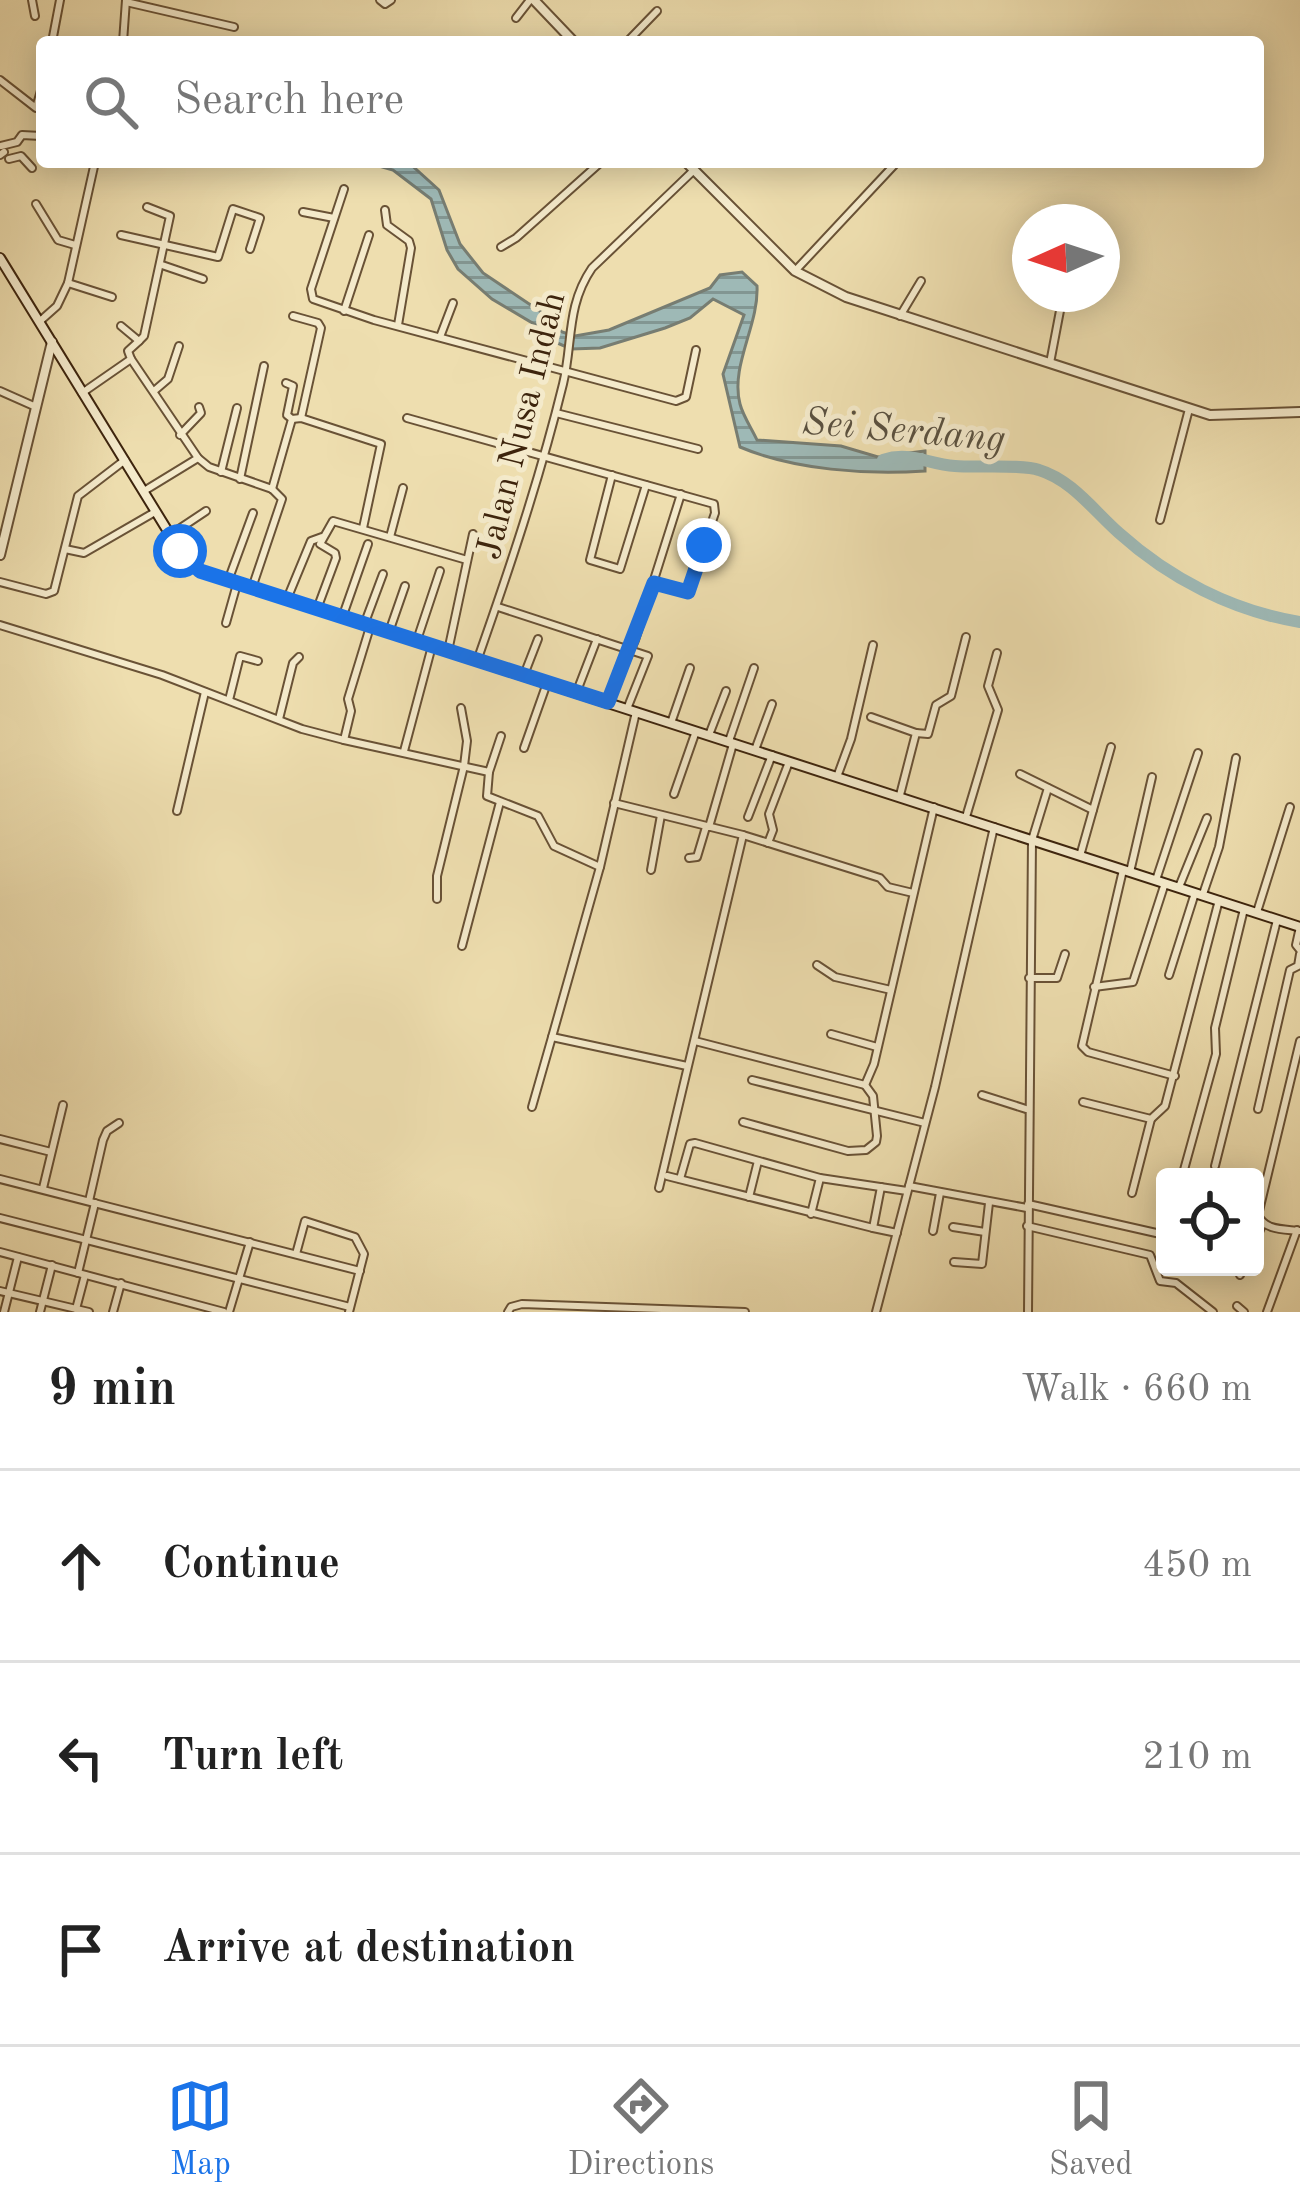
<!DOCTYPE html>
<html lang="en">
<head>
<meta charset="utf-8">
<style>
	:root { --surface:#fff; --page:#f2f2f2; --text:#222; --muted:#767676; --line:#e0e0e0; --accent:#1a73e8 }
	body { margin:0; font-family:"Old Standard TT",serif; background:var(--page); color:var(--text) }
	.controls { position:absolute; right:36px; bottom:36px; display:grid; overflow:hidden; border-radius:12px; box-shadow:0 6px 30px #0003 }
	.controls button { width:108px; height:108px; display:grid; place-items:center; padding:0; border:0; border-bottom:3px solid var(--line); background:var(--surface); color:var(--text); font:60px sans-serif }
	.compass { position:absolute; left:1012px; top:204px; width:108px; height:108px; border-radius:50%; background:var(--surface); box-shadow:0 6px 30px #0003; rotate:267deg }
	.stop { position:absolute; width:36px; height:36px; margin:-27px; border:9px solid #1a73e8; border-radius:50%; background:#fff }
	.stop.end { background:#1a73e8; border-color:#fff; box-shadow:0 3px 12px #0008 }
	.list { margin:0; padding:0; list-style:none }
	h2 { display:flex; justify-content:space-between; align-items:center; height:156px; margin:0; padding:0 48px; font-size:51px }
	h2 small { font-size:39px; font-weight:400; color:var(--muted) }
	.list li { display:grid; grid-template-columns:78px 1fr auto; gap:36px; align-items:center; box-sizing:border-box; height:192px; padding:0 48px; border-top:3px solid var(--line) }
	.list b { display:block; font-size:45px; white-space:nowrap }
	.list em { font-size:39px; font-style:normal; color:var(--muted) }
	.icon { flex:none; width:66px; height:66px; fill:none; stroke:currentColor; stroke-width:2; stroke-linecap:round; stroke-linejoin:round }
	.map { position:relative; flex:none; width:1300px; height:1312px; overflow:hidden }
	.search { position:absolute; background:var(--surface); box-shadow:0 6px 30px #0003; left:36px; right:36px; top:36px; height:132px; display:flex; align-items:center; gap:30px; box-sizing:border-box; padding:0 42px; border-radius:12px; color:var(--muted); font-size:45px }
	.sheet { height:732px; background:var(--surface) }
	nav { display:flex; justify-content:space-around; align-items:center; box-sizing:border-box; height:168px; border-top:3px solid var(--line); background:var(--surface); font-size:33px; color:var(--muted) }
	nav a { display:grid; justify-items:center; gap:6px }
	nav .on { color:var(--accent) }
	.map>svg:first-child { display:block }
</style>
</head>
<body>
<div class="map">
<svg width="1300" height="1312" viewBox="0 0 1300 1312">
	<defs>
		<pattern id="water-rules" width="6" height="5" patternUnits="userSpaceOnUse" patternTransform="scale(3)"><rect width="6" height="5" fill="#9eb9b6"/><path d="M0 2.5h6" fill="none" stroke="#829692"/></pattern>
	</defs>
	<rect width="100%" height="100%" fill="#eedeaf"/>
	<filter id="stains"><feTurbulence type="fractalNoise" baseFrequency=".00167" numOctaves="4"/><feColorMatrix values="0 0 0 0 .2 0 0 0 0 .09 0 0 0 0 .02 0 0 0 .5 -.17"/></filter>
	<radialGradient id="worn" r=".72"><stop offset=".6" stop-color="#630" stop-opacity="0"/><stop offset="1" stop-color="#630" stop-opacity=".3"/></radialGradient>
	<path fill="url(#water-rules)" stroke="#777d72" stroke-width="3" d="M365,162H408L439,190L460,244L483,273L544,314L562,332L575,336L609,330L710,288L720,275L742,272L757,286C759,325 730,366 740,404C743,416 752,429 757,440L841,446L878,457L925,451V471C867,475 794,470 740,447L723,374L744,315L713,299L690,318L665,328L600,348L571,349L548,339L539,327L492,299L458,269L447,250L431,199L393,170Z"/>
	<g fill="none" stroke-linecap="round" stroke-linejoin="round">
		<path stroke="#9eb9b6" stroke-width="12" d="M883,460C910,451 927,464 955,466C976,468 1022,464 1039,470C1072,480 1094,511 1119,533C1169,578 1232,611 1300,622"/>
		<g stroke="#695236" stroke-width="10">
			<g id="minor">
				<path d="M32,0L35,16"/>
				<path d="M380,0L385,4L391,0"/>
				<path d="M126,2L234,27"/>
				<path d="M516,18L530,0"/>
				<path d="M52,42L60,0"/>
				<path d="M123,42L126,0"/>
				<path d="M627,42L657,11"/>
				<path d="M0,80L36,108L42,87"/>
				<path d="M1,146L17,142L22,135L41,136"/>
				<path d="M0,155L4,152"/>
				<path d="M9,159L21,156L32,168"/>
				<path d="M344,189L311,289L313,299L374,320L676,401L686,397L696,350"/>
				<path d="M36,204L58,240L75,245"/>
				<path d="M385,210L387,225L409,241L411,248L398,325"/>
				<path d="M303,212L334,218"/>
				<path d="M121,235L218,257L233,209L260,218L250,249"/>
				<path d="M501,247L516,238L601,162"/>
				<path d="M162,265L203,279"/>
				<path d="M795,271L897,162"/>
				<path d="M68,283L112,297"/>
				<path d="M344,311L369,235"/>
				<path d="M293,316L318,323L321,328L301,418"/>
				<path d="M900,316L921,281"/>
				<path d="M39,322L57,306L68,283L95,162"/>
				<path d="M121,326L139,341L144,336L170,216L147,207"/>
				<path d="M440,337L453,303"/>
				<path d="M131,359L198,458L209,467L272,489"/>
				<path d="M1050,363L1063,295"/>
				<path d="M0,391L36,407"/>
				<path d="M154,391L168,379L179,346"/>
				<path d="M82,393L131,359L128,351L139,341"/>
				<path d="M556,413L698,449"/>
				<path d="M407,418L714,504L715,513L688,592L654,583"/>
				<path d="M292,419L301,418L381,444L363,528"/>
				<path d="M180,435L201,413L199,407"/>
				<path d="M221,472L237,408"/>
				<path d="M612,475L590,560L620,569L646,485"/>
				<path d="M240,479L264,366"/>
				<path d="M272,489L292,419L287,415L293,386L286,383"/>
				<path d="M144,491L198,458"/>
				<path d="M1160,520L1189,409"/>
				<path d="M170,535L206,511"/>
				<path d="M390,537L403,488"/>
				<path d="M65,549L84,553L155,512"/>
				<path d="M228,581L253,513"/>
				<path d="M0,582L46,594L54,591L78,496L125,460"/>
				<path d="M252,588L282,499L272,489"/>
				<path d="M287,599L311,541L322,537"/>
				<path d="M498,607L648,656L627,709"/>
				<path d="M317,609L336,558L335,553L320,544L333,521L467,560"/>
				<path d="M342,618L368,544"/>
				<path d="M226,623L237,584"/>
				<path d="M0,625L162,675L302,729L344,740L351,711L348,699L370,627"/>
				<path d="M364,625L383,574"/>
				<path d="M389,632L405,586"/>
				<path d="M417,640L440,571"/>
				<path d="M448,651L473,534"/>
				<path d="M477,661C509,570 540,478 563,384C573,343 566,306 592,268L693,171"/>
				<path d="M524,675L538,639"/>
				<path d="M577,691L597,639"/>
				<path d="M229,700L240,656L258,661"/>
				<path d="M608,702L635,640L681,494"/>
				<path d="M636,712L600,867L552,1037L687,1066"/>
				<path d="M871,717L916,733L900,795"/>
				<path d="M279,719L293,663L299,657"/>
				<path d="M671,723L690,668"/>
				<path d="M916,733L928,734L936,705L951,696L966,637"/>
				<path d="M709,735L726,691"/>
				<path d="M344,740L489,772L501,736"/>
				<path d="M729,741L754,668"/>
				<path d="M524,748L547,683"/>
				<path d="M755,750L772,704"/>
				<path d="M404,751L432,646"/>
				<path d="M489,772L487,796L538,816L554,846L600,867"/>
				<path d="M1020,774L1093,810L1080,856"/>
				<path d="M837,777L851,739L873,645"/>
				<path d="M674,794L696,731"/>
				<path d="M614,803L743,835L880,878L888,887L913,893"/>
				<path d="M1093,810L1111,747"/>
				<path d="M177,811L205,692"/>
				<path d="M748,817L772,755"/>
				<path d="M966,817L998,710L988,686L997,653"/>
				<path d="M709,827L733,744"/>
				<path d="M768,843L773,830L769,814L789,762"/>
				<path d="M689,858L697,857L706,827"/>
				<path d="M651,870L661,815"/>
				<path d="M1123,870L1082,1046L1088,1052L1175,1076"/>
				<path d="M1130,872L1152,777"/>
				<path d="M1156,880L1198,753"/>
				<path d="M1179,887L1207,818"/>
				<path d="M1203,894L1219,847L1236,758"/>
				<path d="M437,899V876L464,766L467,741L461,708"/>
				<path d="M1257,912L1290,807"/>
				<path d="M1300,927L1296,945L1300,950"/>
				<path d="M462,946L500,802"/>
				<path d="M817,965L835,977L891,990"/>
				<path d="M1169,975L1195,893"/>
				<path d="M1029,978H1057L1065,954"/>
				<path d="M1094,987L1133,982L1165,883"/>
				<path d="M831,1034L877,1047"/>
				<path d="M695,1041L865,1085L874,1064L934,807"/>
				<path d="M1300,1041L1258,1215C1265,1231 1284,1229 1300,1231"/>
				<path d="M752,1080L925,1123"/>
				<path d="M982,1095L1026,1109"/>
				<path d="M1083,1102L1151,1119L1165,1106L1219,900"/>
				<path d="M532,1107L552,1037"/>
				<path d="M1258,1109L1290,970L1298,966L1300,954"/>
				<path d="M743,1122L848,1151L866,1150L876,1142L877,1136L873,1096L865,1085"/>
				<path d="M0,1139L51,1152"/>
				<path d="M1215,1166L1277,920"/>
				<path d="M667,1176L873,1228L881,1187"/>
				<path d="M1182,1177L1216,1054L1215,1028L1244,909"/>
				<path d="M0,1179L360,1271"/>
				<path d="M680,1179L690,1144L695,1143L820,1178L907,1191"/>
				<path d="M909,1186L1027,1208"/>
				<path d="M43,1188L63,1105"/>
				<path d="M659,1188L743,835"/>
				<path d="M1132,1193L1151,1119"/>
				<path d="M749,1197L758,1161"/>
				<path d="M89,1201L103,1140L107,1131L119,1123"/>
				<path d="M1028,1204L1165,1235"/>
				<path d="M811,1214L820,1178"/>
				<path d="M0,1218L350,1307"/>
				<path d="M1027,1226L1150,1255L1160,1281L1176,1283L1213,1312"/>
				<path d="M953,1227L985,1232"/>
				<path d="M873,1228L897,1233"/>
				<path d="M933,1231L940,1193"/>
				<path d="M1255,1241L1263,1223"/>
				<path d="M0,1252L224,1312"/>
				<path d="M296,1254L305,1221L355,1237L364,1254L349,1312"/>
				<path d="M954,1262L982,1264L989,1203"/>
				<path d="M78,1273L95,1203"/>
				<path d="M1240,1275L1244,1267"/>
				<path d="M0,1291L89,1312"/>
				<path d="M1237,1306L1244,1312"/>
				<path d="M76,1309L85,1275"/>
				<path d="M4,1312L18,1257"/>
				<path d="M40,1312L52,1265"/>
				<path d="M113,1312L121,1283"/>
				<path d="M229,1312L250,1242"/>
				<path d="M508,1312L511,1307L522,1304L745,1312"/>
				<path d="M876,1312L935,1087L994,827"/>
				<path d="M1028,1312L1032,840L1048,788"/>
				<path d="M1267,1312L1297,1230"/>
			</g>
		</g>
		<g stroke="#695236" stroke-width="12">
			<g id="tertiary">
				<path d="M534,0L574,42"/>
				<path d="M686,162L795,271L846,297L1210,415L1300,412"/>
				<path d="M0,555L52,342"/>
			</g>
		</g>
		<g stroke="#3d240d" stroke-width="12">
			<path id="secondary" d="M0,258L180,551L200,571L1300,927"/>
		</g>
		<use href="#minor" stroke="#f4eacb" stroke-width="6"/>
		<use href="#tertiary" stroke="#f4eacb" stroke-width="8"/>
		<use href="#secondary" stroke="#f4eacb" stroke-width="8"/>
	</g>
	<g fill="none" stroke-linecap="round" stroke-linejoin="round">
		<path stroke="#1a73e8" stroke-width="15" d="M180,551L200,571L608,702L654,583L688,592L704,545"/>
	</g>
	<g text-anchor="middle" stroke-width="10" stroke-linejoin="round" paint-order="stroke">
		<g font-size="36" fill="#3d240d" stroke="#f4eacb">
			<text transform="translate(519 425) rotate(-76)" y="13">Jalan Nusa Indah</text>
		</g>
		<g font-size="39" font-style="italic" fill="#5a5140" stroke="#f4eacb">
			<text transform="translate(904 428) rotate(5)" y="14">Sei Serdang</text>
		</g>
	</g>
	<rect width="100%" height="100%" filter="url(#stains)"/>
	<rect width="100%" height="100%" fill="url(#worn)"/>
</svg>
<div class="controls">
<button><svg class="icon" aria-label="locate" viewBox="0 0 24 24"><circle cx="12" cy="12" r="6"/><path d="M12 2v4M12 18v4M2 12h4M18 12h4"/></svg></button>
</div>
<svg class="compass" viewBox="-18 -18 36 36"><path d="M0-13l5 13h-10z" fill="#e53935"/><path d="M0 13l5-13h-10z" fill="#767676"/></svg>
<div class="stop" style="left:180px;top:551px"></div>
<div class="stop end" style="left:704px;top:545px"></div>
<div class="search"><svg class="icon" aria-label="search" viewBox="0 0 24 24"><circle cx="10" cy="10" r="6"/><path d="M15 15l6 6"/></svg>Search here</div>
</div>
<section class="sheet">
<h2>9 min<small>Walk · 660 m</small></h2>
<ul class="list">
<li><svg class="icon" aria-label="ahead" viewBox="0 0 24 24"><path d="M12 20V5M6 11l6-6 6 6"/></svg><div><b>Continue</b></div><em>450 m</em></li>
<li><svg class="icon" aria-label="left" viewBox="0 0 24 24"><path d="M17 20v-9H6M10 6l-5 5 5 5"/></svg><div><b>Turn left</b></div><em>210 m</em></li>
<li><svg class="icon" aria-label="arrive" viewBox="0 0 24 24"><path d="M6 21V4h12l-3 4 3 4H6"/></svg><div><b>Arrive at destination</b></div></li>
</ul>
</section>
<nav>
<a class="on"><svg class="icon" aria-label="map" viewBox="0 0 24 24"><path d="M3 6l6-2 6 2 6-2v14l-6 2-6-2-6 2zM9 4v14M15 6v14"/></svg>Map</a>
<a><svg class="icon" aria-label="directions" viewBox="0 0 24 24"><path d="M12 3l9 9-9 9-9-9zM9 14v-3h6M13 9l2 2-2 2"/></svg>Directions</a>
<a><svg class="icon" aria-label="saved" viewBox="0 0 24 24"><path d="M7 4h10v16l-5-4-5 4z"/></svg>Saved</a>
</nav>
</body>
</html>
